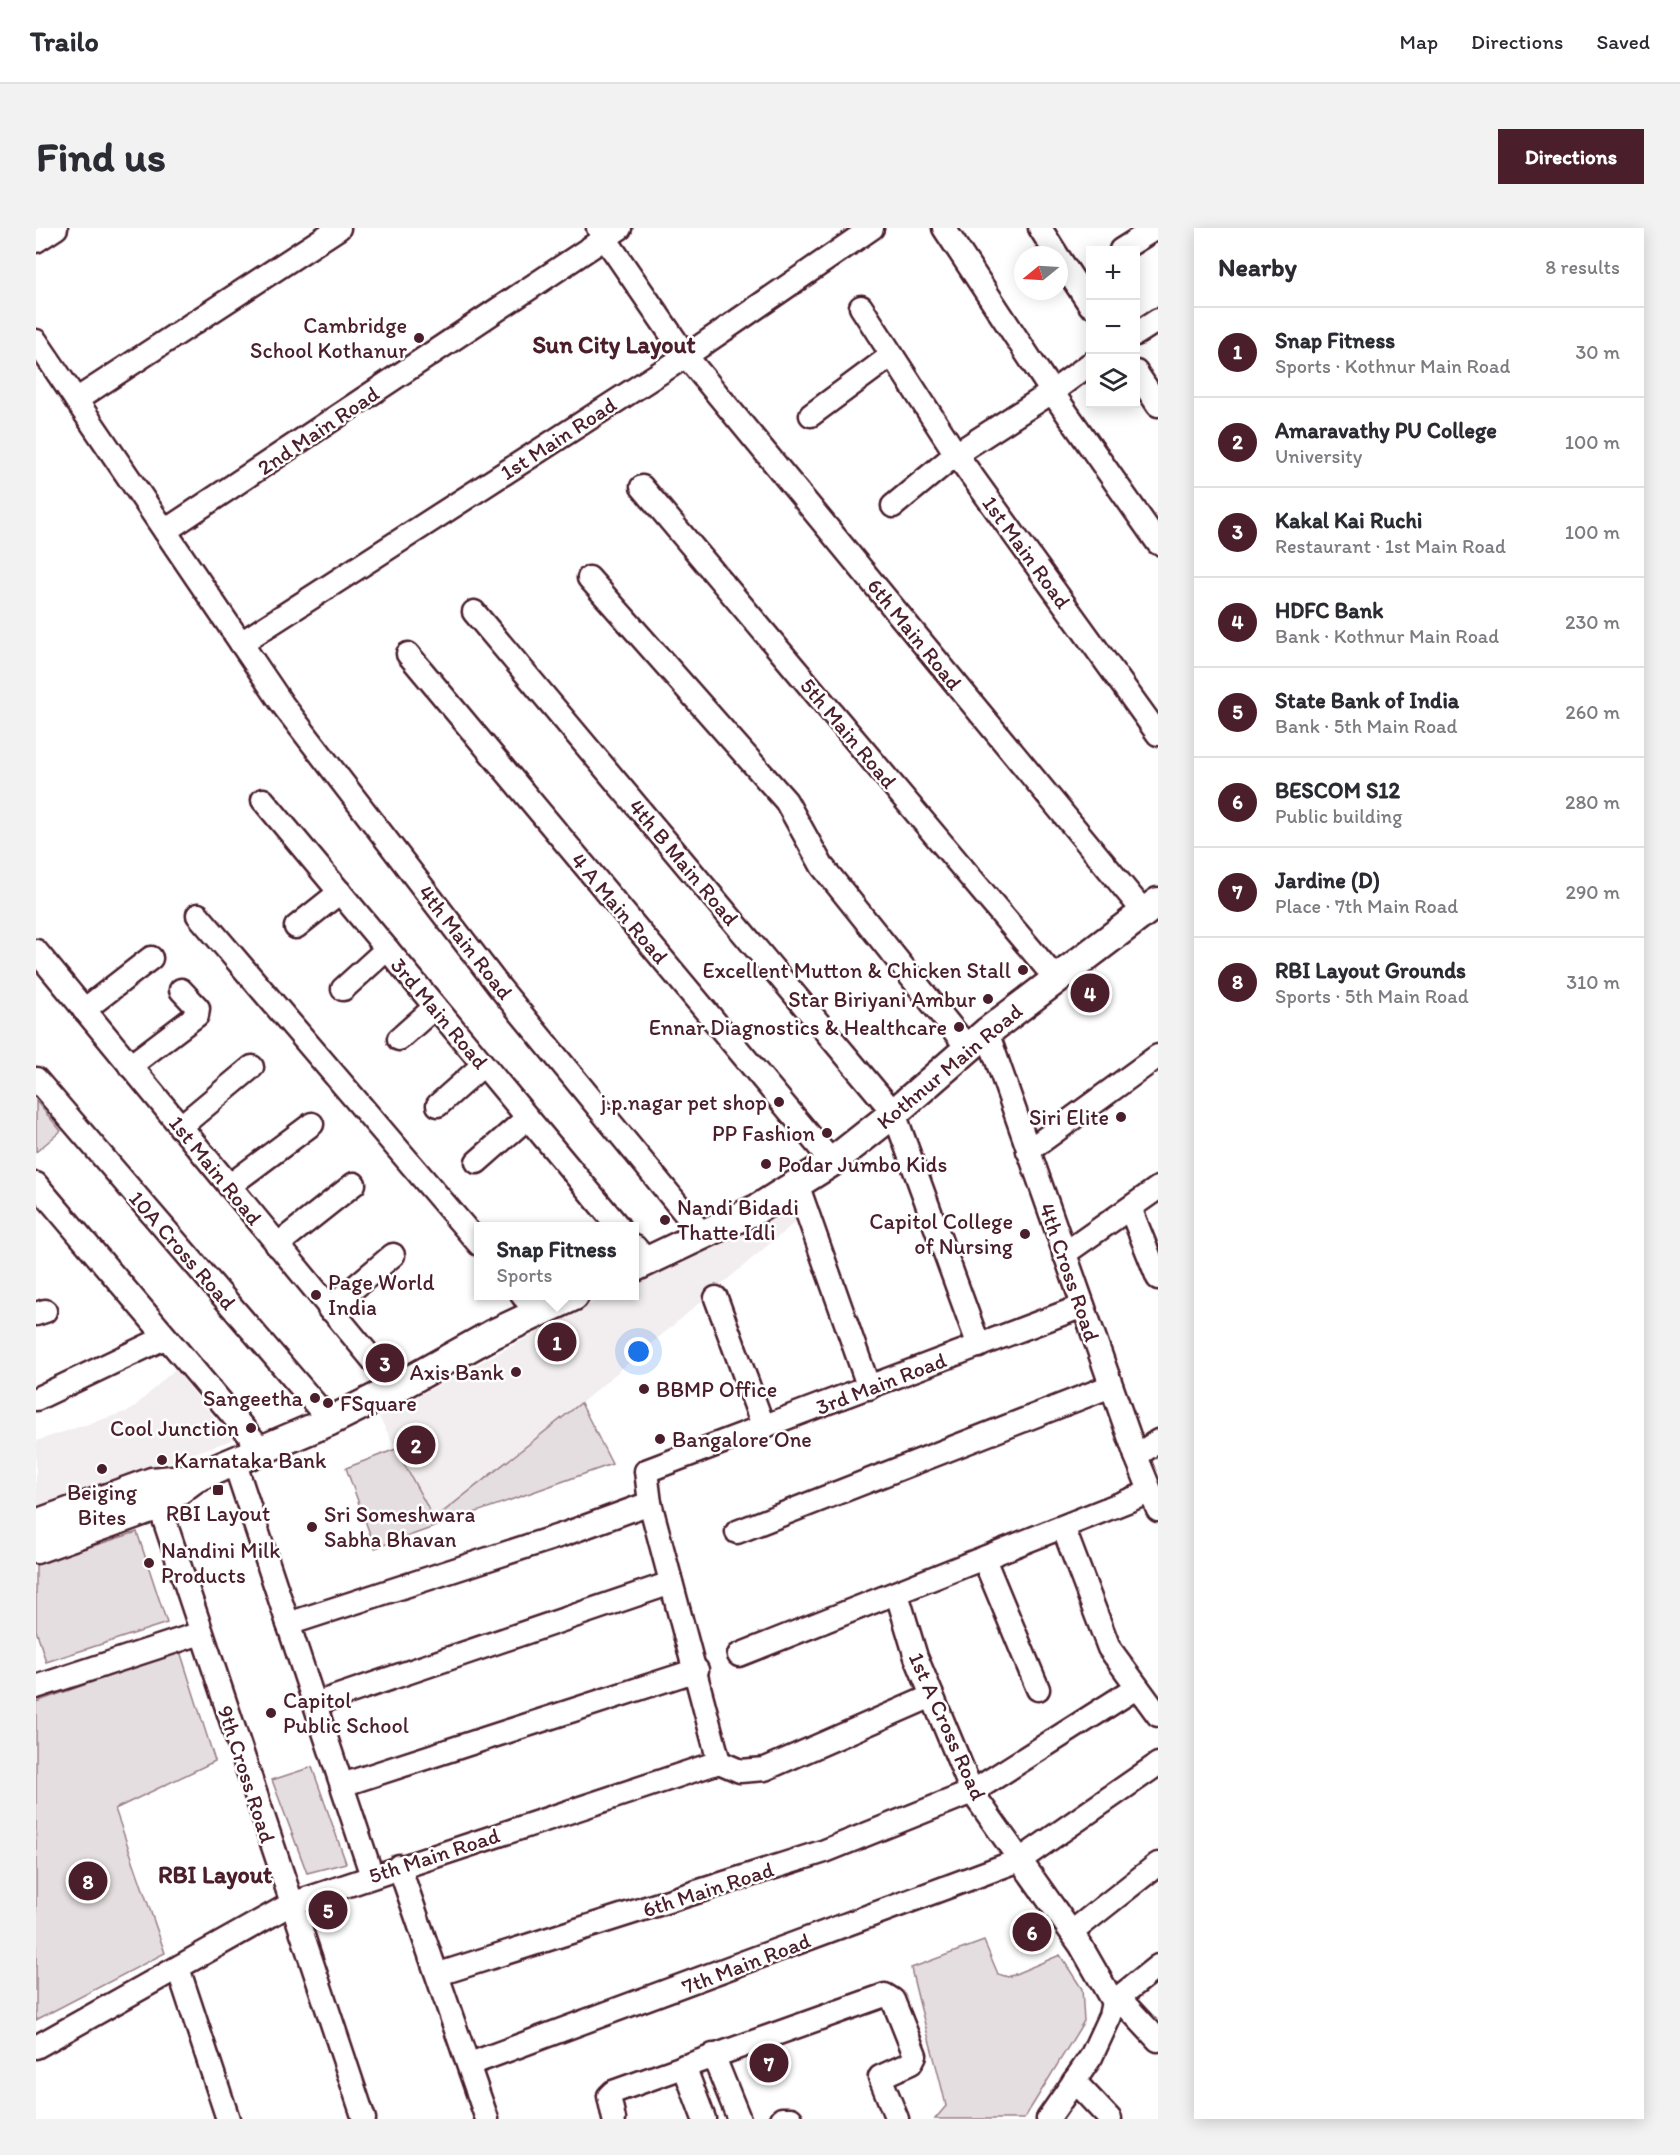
<!DOCTYPE html>
<html lang="en">
<head>
<meta charset="utf-8">
<style>
	:root { --surface:#fff; --page:#f2f2f3; --text:#2b2b33; --muted:#7c7c81; --line:#e1e1e2; --accent:#4a1f2b }
	body { margin:0; font-family:Itim,sans-serif; background:var(--page); color:var(--text) }
	.controls { position:absolute; right:18px; top:18px; display:grid; overflow:hidden; border-radius:0px; box-shadow:0 3px 15px #0003 }
	.controls button { width:54px; height:54px; display:grid; place-items:center; padding:0; border:0; border-bottom:2px solid var(--line); background:var(--surface); color:var(--text); font:30px sans-serif }
	.compass { position:absolute; left:978px; top:18px; width:54px; height:54px; border-radius:50%; background:var(--surface); box-shadow:0 3px 15px #0003; rotate:252deg }
	.you { position:absolute; left:603px; top:1124px; width:21px; height:21px; margin:-15px; border:4px solid #fff; border-radius:50%; background:#1a73e8; box-shadow:0 0 0 9px #1a73e833 }
	.badge { display:grid; place-items:center; width:39px; height:39px; border-radius:50%; background:var(--accent); color:#fff; font-size:20px; font-weight:700 }
	.pin { position:absolute; translate:-50% -50%; border:3px solid #fff; box-shadow:0 2px 6px #0006 }
	.popup { position:absolute; left:438px; top:994px; width:165px; height:78px; box-sizing:border-box; display:grid; place-content:center; border-radius:0px; background:var(--surface); filter:drop-shadow(0 2px 4px #0005); font-size:20px; white-space:nowrap; color:var(--muted) }
	.popup b { font-size:22px; color:var(--text) }
	.popup::after { content:''; position:absolute; left:50%; top:100%; margin-left:-12px; border:12px solid transparent; border-top-color:var(--surface) }
	.list { margin:0; padding:0; list-style:none }
	h2 { display:flex; justify-content:space-between; align-items:center; height:78px; margin:0; padding:0 24px; font-size:26px }
	h2 small { font-size:20px; font-weight:400; color:var(--muted) }
	.list li { display:grid; grid-template-columns:39px 1fr auto; gap:18px; align-items:center; box-sizing:border-box; height:90px; padding:0 24px; border-top:2px solid var(--line) }
	.list b { display:block; font-size:22px; white-space:nowrap }
	.list p { margin:0; font-size:20px; white-space:nowrap; color:var(--muted) }
	.list em { font-size:20px; font-style:normal; color:var(--muted) }
	.icon { flex:none; width:33px; height:33px; fill:none; stroke:currentColor; stroke-width:2; stroke-linecap:round; stroke-linejoin:round }
	.map { position:relative; flex:none; width:1122px; height:1891px; overflow:hidden; border-radius:0px }
	header { display:flex; align-items:center; gap:36px; box-sizing:border-box; height:84px; padding:0 30px; background:var(--surface); border-bottom:2px solid var(--line) }
	header strong { font-size:28px }
	nav { display:flex; gap:33px; margin-inline-start:auto; font-size:21px }
	.intro { display:flex; align-items:center; justify-content:space-between; box-sizing:border-box; height:144px; padding:0 36px }
	h1 { margin:0; font-size:42px }
	.button { padding:15px 27px; border-radius:0px; background:var(--accent); color:#fff; font-size:21px; font-weight:700 }
	main { display:flex; gap:36px; padding:0 36px }
	aside { flex:1; background:var(--surface); border-radius:0px; box-shadow:0 3px 15px #0003 }
	.map>svg:first-child { display:block }
</style>
</head>
<body>
<header>
<strong>Trailo</strong>
<nav><a>Map</a><a>Directions</a><a>Saved</a></nav>
</header>
<div class="intro"><h1>Find us</h1><a class="button">Directions</a></div>
<main>
<div class="map">
<svg width="1122" height="1891" viewBox="0 0 1122 1891">
	<rect width="100%" height="100%" fill="#fff"/>
	<filter id="ink" filterUnits="userSpaceOnUse"><feTurbulence type="fractalNoise" baseFrequency=".0167" numOctaves="2"/><feDisplacementMap in="SourceGraphic" scale="12" xChannelSelector="R" yChannelSelector="G"/><feConvolveMatrix kernelMatrix="1 2 1 2 8 2 1 2 1" color-interpolation-filters="sRGB"/></filter>
	<g filter="url(#ink)">
		<g fill="#f2eeef">
			<path d="M752,973L763,991L545,1175L398,1291L343,1189L569,1068H599V1052Z"/>
			<path d="M139,1141L196,1212L0,1280V1213L95,1182Z"/>
		</g>
		<g fill="#e5dee0" stroke="#987e86" stroke-width="1.5">
			<path d="M0,873L25,903L0,924Z"/>
			<path d="M545,1175L576,1236L339,1320L310,1240L360,1221L398,1291Z"/>
			<path d="M101,1304L131,1395L10,1434L0,1402V1336Z"/>
			<path d="M144,1423L179,1533L79,1581L129,1725L0,1792V1474Z"/>
			<path d="M276,1539L310,1635L271,1645L236,1552Z"/>
			<path d="M948,1713L962,1746L972,1749L1024,1727L1046,1761L1048,1793L988,1891H899L910,1878C900,1832 885,1787 875,1740Z"/>
		</g>
		<g fill="none" stroke-linecap="round" stroke-linejoin="round">
			<g stroke="#4a1f2b" stroke-width="27">
				<g id="minor">
					<path d="M562,0L650,128L1108,684"/>
					<path d="M908,0L1016,164L1122,315"/>
					<path d="M1004,0L1021,27"/>
					<path d="M0,13L20,0"/>
					<path d="M1085,22L1120,0"/>
					<path d="M1023,30L1054,77"/>
					<path d="M825,79L920,226L1122,506"/>
					<path d="M1100,106L1122,92"/>
					<path d="M0,113L247,477L464,760L666,1006"/>
					<path d="M1100,144L1122,177"/>
					<path d="M40,172L303,0"/>
					<path d="M775,187L856,127"/>
					<path d="M606,259L1020,751"/>
					<path d="M857,278L920,226L1016,164L1054,136"/>
					<path d="M129,303L584,0"/>
					<path d="M553,350L750,573L786,638L932,820"/>
					<path d="M438,384L858,885L943,1118"/>
					<path d="M205,415L650,128L836,0"/>
					<path d="M372,426L796,934"/>
					<path d="M227,572L582,998"/>
					<path d="M162,687L443,1016"/>
					<path d="M260,699L304,664"/>
					<path d="M0,723L360,1160"/>
					<path d="M307,761L351,721"/>
					<path d="M48,782L115,730"/>
					<path d="M951,804L1100,1228L1122,1282"/>
					<path d="M363,811L399,779"/>
					<path d="M94,838L161,787L162,780L145,762"/>
					<path d="M0,851L294,1193"/>
					<path d="M402,877L447,837"/>
					<path d="M144,899L216,839"/>
					<path d="M992,923L1122,828"/>
					<path d="M441,934L491,890"/>
					<path d="M0,956L226,1222"/>
					<path d="M761,956L833,1160"/>
					<path d="M193,958L276,896"/>
					<path d="M1094,980L1122,1050"/>
					<path d="M241,1017L318,956"/>
					<path d="M599,1019L611,1033"/>
					<path d="M1028,1026L1122,960"/>
					<path d="M487,1068L502,1085"/>
					<path d="M680,1070L728,1200"/>
					<path d="M293,1081L357,1027"/>
					<path d="M0,1086L9,1083"/>
					<path d="M0,1171L128,1110"/>
					<path d="M1100,1228L1122,1213"/>
					<path d="M198,1233L336,1648"/>
					<path d="M118,1261L328,1891"/>
					<path d="M1027,1299L1073,1420L1122,1487"/>
					<path d="M701,1304L1075,1158"/>
					<path d="M948,1331L1002,1461"/>
					<path d="M861,1366L880,1429L936,1564L1045,1718L1077,1774"/>
					<path d="M252,1396L529,1306L614,1275"/>
					<path d="M703,1427L1114,1264"/>
					<path d="M0,1459L165,1405"/>
					<path d="M279,1476L635,1355"/>
					<path d="M683,1534L614,1275L610,1243L1047,1078"/>
					<path d="M683,1534L704,1543L729,1541L896,1468"/>
					<path d="M306,1557L661,1442"/>
					<path d="M363,1638L451,1891"/>
					<path d="M1036,1704L1122,1636"/>
					<path d="M142,1740L192,1891"/>
					<path d="M403,1746L789,1623L936,1564L1100,1460"/>
					<path d="M1082,1769L1122,1812"/>
					<path d="M0,1819L255,1676L683,1534"/>
					<path d="M677,1827L703,1891"/>
					<path d="M434,1836L984,1632L1122,1536"/>
					<path d="M648,1838L668,1891"/>
					<path d="M1038,1853L1074,1891"/>
					<path d="M578,1891L573,1868L577,1864L849,1767L857,1772L879,1827L875,1835L844,1849L861,1891"/>
					<path d="M746,1891H755"/>
					<path d="M1012,1891L1055,1829L1074,1788L1077,1774L1122,1738"/>
				</g>
			</g>
			<g stroke="#4a1f2b" stroke-width="33">
				<g id="major">
					<path d="M599,1039L721,981L796,934L858,885L951,804L1122,674"/>
					<path d="M0,1296L116,1254L159,1250"/>
					<path d="M0,1321L123,1277L159,1250L294,1193L360,1160L457,1106L538,1068"/>
				</g>
			</g>
			<use href="#minor" stroke="#fff" stroke-width="22"/>
			<use href="#major" stroke="#fff" stroke-width="28"/>
		</g>
	</g>
	<g fill="#4a1f2b" stroke="#fff" stroke-width="2">
		<circle cx="383" cy="110" r="6"/>
		<circle cx="987" cy="742" r="6"/>
		<circle cx="952" cy="771" r="6"/>
		<circle cx="923" cy="799" r="6"/>
		<circle cx="743" cy="874" r="6"/>
		<circle cx="1085" cy="889" r="6"/>
		<circle cx="791" cy="905" r="6"/>
		<circle cx="730" cy="936" r="6"/>
		<circle cx="629" cy="992" r="6"/>
		<circle cx="989" cy="1006" r="6"/>
		<circle cx="280" cy="1067" r="6"/>
		<circle cx="480" cy="1144" r="6"/>
		<circle cx="608" cy="1161" r="6"/>
		<circle cx="279" cy="1170" r="6"/>
		<circle cx="292" cy="1175" r="6"/>
		<circle cx="215" cy="1200" r="6"/>
		<circle cx="624" cy="1211" r="6"/>
		<circle cx="126" cy="1232" r="6"/>
		<circle cx="66" cy="1241" r="6"/>
		<rect x="176" y="1256" width="12" height="12" rx="3"/>
		<circle cx="276" cy="1299" r="6"/>
		<circle cx="113" cy="1335" r="6"/>
		<circle cx="235" cy="1485" r="6"/>
	</g>
	<g text-anchor="middle" stroke-width="5" stroke-linejoin="round" paint-order="stroke">
		<g font-size="22" fill="#4a1f2b" stroke="#fff" text-anchor="end">
			<text x="371" y="105">Cambridge<tspan x="371" dy="25">School Kothanur</tspan></text>
			<text x="975" y="750">Excellent Mutton &amp; Chicken Stall</text>
			<text x="940" y="779">Star Biriyani Ambur</text>
			<text x="911" y="807">Ennar Diagnostics &amp; Healthcare</text>
			<text x="731" y="882">j.p.nagar pet shop</text>
			<text x="1073" y="897">Siri Elite</text>
			<text x="779" y="913">PP Fashion</text>
			<text x="742" y="944" text-anchor="start">Podar Jumbo Kids</text>
			<text x="641" y="987" text-anchor="start">Nandi Bidadi<tspan x="641" dy="25">Thatte Idli</tspan></text>
			<text x="977" y="1001">Capitol College<tspan x="977" dy="25">of Nursing</tspan></text>
			<text x="292" y="1062" text-anchor="start">Page World<tspan x="292" dy="25">India</tspan></text>
			<text x="468" y="1152">Axis Bank</text>
			<text x="620" y="1169" text-anchor="start">BBMP Office</text>
			<text x="267" y="1178">Sangeetha</text>
			<text x="304" y="1183" text-anchor="start">FSquare</text>
			<text x="203" y="1208">Cool Junction</text>
			<text x="636" y="1219" text-anchor="start">Bangalore One</text>
			<text x="138" y="1240" text-anchor="start">Karnataka Bank</text>
			<text x="66" y="1272" text-anchor="middle">Beiging<tspan x="66" dy="25">Bites</tspan></text>
			<text x="182" y="1293" text-anchor="middle">RBI Layout</text>
			<text x="288" y="1294" text-anchor="start">Sri Someshwara<tspan x="288" dy="25">Sabha Bhavan</tspan></text>
			<text x="125" y="1330" text-anchor="start">Nandini Milk<tspan x="125" dy="25">Products</tspan></text>
			<text x="247" y="1480" text-anchor="start">Capitol<tspan x="247" dy="25">Public School</tspan></text>
		</g>
		<g font-size="22" fill="#4a1f2b" stroke="#fff">
			<text transform="translate(282 202) rotate(-34)" y="8">2nd Main Road</text>
			<text transform="translate(522 210) rotate(-33)" y="8">1st Main Road</text>
			<text transform="translate(991 324) rotate(54)" y="8">1st Main Road</text>
			<text transform="translate(879 406) rotate(51)" y="8">6th Main Road</text>
			<text transform="translate(813 505) rotate(50)" y="8">5th Main Road</text>
			<text transform="translate(648 634) rotate(50)" y="8">4th B Main Road</text>
			<text transform="translate(584 680) rotate(50)" y="8">4 A Main Road</text>
			<text transform="translate(430 714) rotate(52)" y="8">4th Main Road</text>
			<text transform="translate(404 785) rotate(50)" y="8">3rd Main Road</text>
			<text transform="translate(913 838) rotate(-40)" y="8">Kothnur Main Road</text>
			<text transform="translate(180 942) rotate(51)" y="8">1st Main Road</text>
			<text transform="translate(147 1022) rotate(49)" y="8">10A Cross Road</text>
			<text transform="translate(1034 1044) rotate(71)" y="8">4th Cross Road</text>
			<text transform="translate(845 1155) rotate(-21)" y="8">3rd Main Road</text>
			<text transform="translate(912 1498) rotate(66)" y="8">1st A Cross Road</text>
			<text transform="translate(211 1546) rotate(72)" y="8">9th Cross Road</text>
			<text transform="translate(398 1627) rotate(-18)" y="8">5th Main Road</text>
			<text transform="translate(672 1661) rotate(-18)" y="8">6th Main Road</text>
			<text transform="translate(710 1735) rotate(-21)" y="8">7th Main Road</text>
		</g>
		<g font-size="24" font-weight="bold" fill="#4a1f2b" stroke="#fff">
			<text x="578" y="125">Sun City Layout</text>
			<text x="179" y="1655">RBI Layout</text>
		</g>
	</g>
</svg>
<div class="controls">
<button>+</button>
<button>−</button>
<button><svg class="icon" aria-label="layers" viewBox="0 0 24 24"><path d="M12 4l9 5-9 5-9-5zM3 14l9 5 9-5"/></svg></button>
</div>
<svg class="compass" viewBox="-18 -18 36 36"><path d="M0-13l5 13h-10z" fill="#e53935"/><path d="M0 13l5-13h-10z" fill="#7c7c81"/></svg>
<div class="you"></div>
<div class="pin badge" style="left:521px;top:1114px">1</div>
<div class="popup"><b>Snap Fitness</b>Sports</div>
<div class="pin badge" style="left:380px;top:1217px">2</div>
<div class="pin badge" style="left:349px;top:1135px">3</div>
<div class="pin badge" style="left:1054px;top:765px">4</div>
<div class="pin badge" style="left:292px;top:1682px">5</div>
<div class="pin badge" style="left:996px;top:1704px">6</div>
<div class="pin badge" style="left:733px;top:1835px">7</div>
<div class="pin badge" style="left:52px;top:1653px">8</div>
</div>
<aside>
<h2>Nearby<small>8 results</small></h2>
<ul class="list">
<li><span class="badge">1</span><div><b>Snap Fitness</b><p>Sports · Kothnur Main Road</p></div><em>30 m</em></li>
<li><span class="badge">2</span><div><b>Amaravathy PU College</b><p>University</p></div><em>100 m</em></li>
<li><span class="badge">3</span><div><b>Kakal Kai Ruchi</b><p>Restaurant · 1st Main Road</p></div><em>100 m</em></li>
<li><span class="badge">4</span><div><b>HDFC Bank</b><p>Bank · Kothnur Main Road</p></div><em>230 m</em></li>
<li><span class="badge">5</span><div><b>State Bank of India</b><p>Bank · 5th Main Road</p></div><em>260 m</em></li>
<li><span class="badge">6</span><div><b>BESCOM S12</b><p>Public building</p></div><em>280 m</em></li>
<li><span class="badge">7</span><div><b>Jardine (D)</b><p>Place · 7th Main Road</p></div><em>290 m</em></li>
<li><span class="badge">8</span><div><b>RBI Layout Grounds</b><p>Sports · 5th Main Road</p></div><em>310 m</em></li>
</ul>
</aside>
</main>
</body>
</html>
